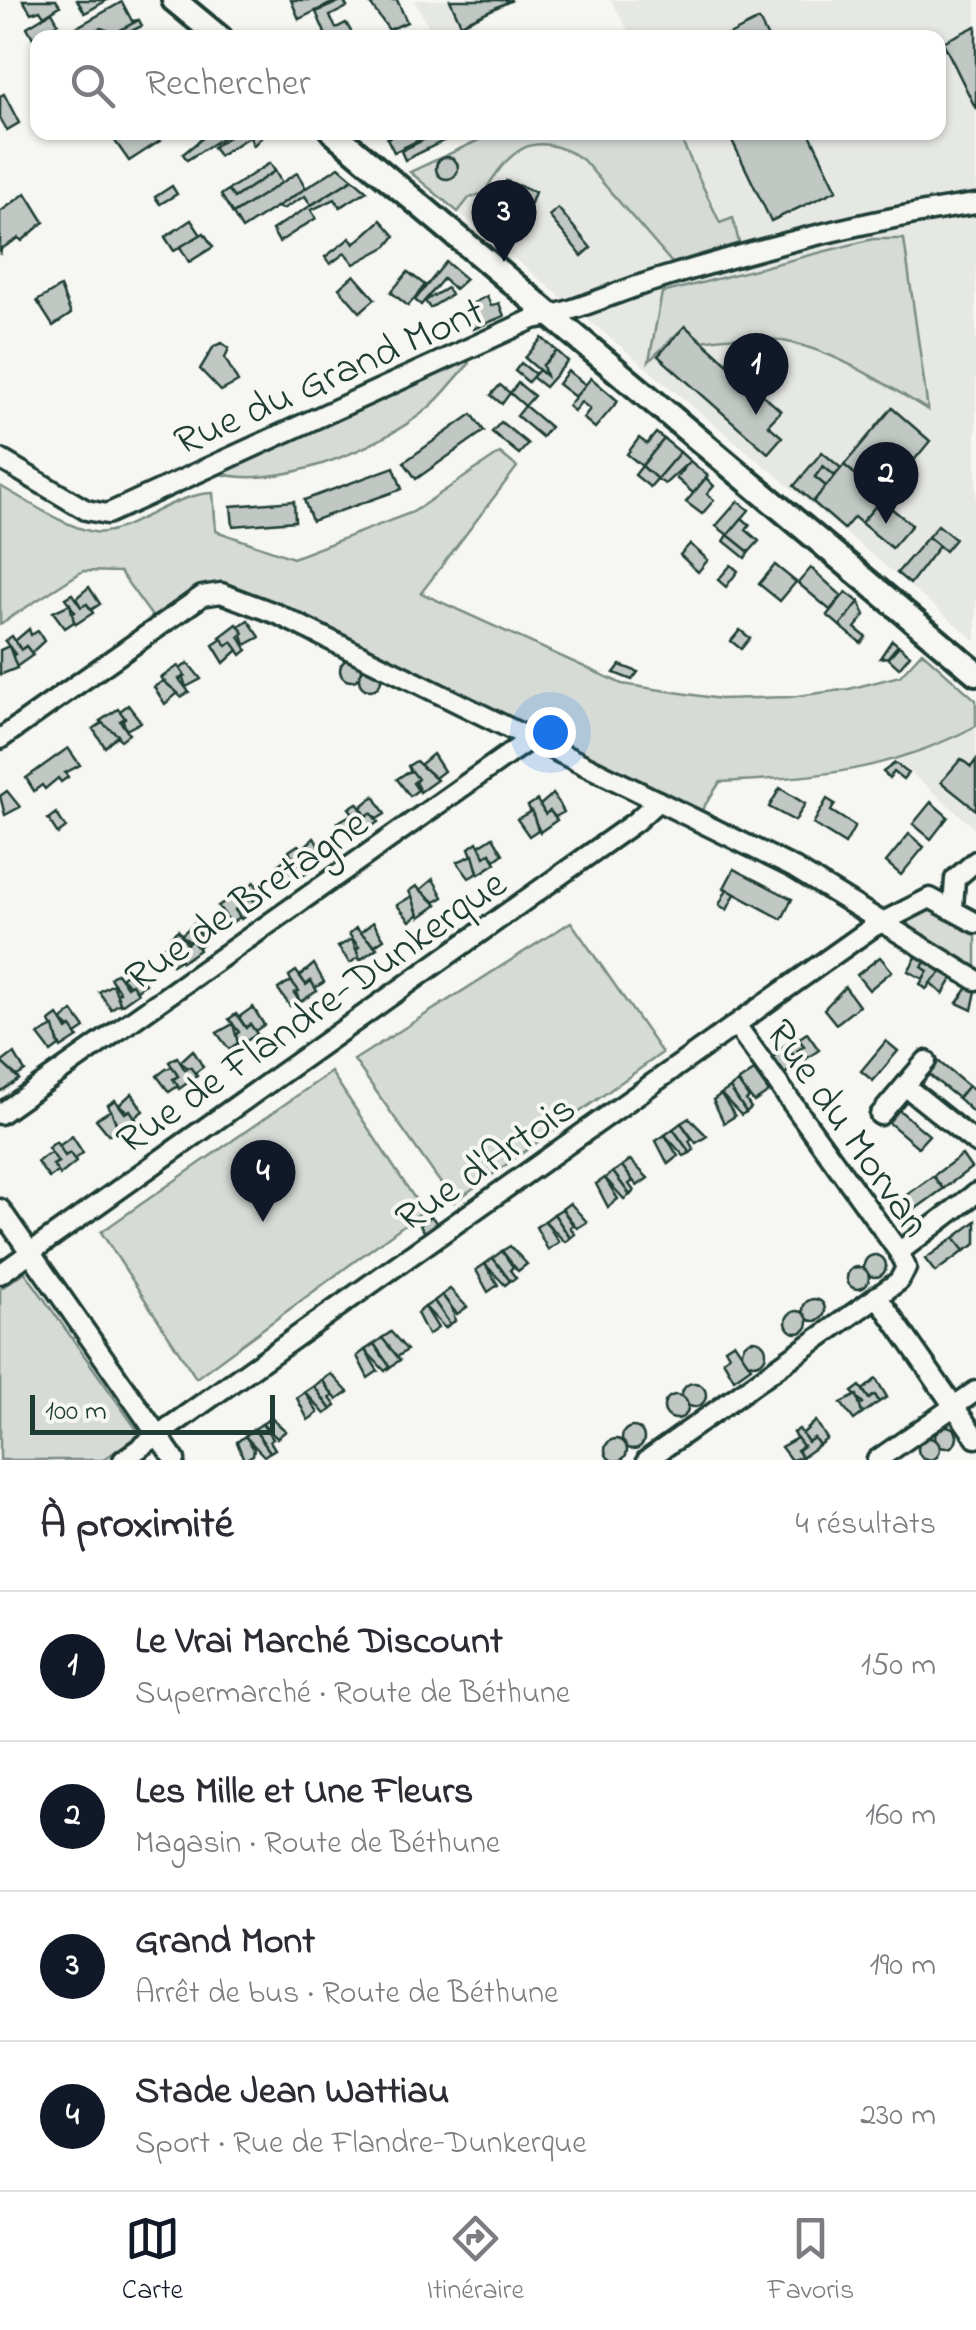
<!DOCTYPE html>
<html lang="fr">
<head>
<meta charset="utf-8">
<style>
	:root { --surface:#fff; --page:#f7f7f7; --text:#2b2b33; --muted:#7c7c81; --line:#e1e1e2; --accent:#111827 }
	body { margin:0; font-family:"Indie Flower",sans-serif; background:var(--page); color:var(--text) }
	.scale { position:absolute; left:30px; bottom:25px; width:245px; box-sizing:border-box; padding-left:10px; border:5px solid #1f3d34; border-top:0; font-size:28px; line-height:35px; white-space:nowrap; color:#1f3d34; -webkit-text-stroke:8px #f6f6f2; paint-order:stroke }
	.you { position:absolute; left:550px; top:732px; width:35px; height:35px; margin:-25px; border:8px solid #fff; border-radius:50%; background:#1a73e8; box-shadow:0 0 0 15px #1a73e833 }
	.badge { display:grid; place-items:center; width:65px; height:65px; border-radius:50%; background:var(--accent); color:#fff; font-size:32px; font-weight:700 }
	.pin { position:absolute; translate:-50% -82px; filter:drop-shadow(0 2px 5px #0008) }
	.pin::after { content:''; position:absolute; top:52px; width:35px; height:30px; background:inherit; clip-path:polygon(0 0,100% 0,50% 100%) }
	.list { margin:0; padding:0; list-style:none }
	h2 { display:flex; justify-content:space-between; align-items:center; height:130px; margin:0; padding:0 40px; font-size:42px }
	h2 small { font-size:32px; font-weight:400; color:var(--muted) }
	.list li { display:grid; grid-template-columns:65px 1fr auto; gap:30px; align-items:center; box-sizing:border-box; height:150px; padding:0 40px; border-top:2px solid var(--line) }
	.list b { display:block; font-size:38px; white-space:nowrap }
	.list p { margin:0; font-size:32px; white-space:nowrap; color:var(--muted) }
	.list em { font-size:32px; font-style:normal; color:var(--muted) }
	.icon { flex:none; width:55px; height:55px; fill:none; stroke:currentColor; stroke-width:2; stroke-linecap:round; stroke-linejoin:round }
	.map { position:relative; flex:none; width:976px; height:1460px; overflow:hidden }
	.search { position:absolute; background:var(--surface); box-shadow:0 2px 8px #0004; left:30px; right:30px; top:30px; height:110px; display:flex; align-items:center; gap:25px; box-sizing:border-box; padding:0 35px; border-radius:20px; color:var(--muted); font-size:38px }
	.sheet { height:730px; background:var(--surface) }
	nav { display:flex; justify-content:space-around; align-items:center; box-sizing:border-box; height:140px; border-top:2px solid var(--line); background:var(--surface); font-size:28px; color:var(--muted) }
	nav a { display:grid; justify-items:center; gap:5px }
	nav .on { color:var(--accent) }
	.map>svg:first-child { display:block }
</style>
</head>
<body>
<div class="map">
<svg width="976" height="1460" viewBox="0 0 976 1460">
	<rect width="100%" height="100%" fill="#f6f6f2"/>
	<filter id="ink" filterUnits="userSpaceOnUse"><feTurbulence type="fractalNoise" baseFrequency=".01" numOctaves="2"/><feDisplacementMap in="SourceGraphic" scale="20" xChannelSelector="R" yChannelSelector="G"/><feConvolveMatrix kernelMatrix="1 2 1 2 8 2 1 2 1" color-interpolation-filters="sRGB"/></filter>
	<g filter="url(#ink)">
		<g fill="#e6e8e4">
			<path d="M414,0H516L435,38Z"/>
			<path d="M611,0H976V641L410,172L496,133L938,132V38L632,37Z"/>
			<path d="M976,726V829L897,761Z"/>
		</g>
		<g fill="#d6dbd6" stroke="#7a8c85" stroke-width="2.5">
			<path d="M496,132L678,133L720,223L733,218L739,243L672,263L583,160C534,127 509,149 484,193L469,198L458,212L410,172Z"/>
			<path d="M873,239H904L928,410C853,364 793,324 702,341L685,326L649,361L662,293Z"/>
			<path d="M465,354L469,364C455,378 443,396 427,409C381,448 271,494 212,471Z"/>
			<path d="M500,453L517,467L421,593L622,684L720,699L790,697L849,689L900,676L922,652L976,700V726C890,771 815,778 720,782L700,813L201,588L154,619L120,572L83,571L0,624V486C28,501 62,526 94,532C126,537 169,494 213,493L216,531L293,558L413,512Z"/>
			<path d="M916,900L976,921V981L896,929L899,914Z"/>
			<path d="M571,922L662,1053L454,1202L354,1060Z"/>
			<path d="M331,1072L423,1211L196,1378L101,1232Z"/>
			<path d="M25,1272L140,1434L103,1460H0V1289Z"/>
		</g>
		<g fill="#c1c8c3" stroke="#1f3d34" stroke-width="2.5">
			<path d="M23,0H56L60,6L44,16L40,10L31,13Z"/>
			<path d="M77,0H107L85,13Z"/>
			<path d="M291,0H338L299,19Z"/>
			<path d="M343,0L347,7L330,16L336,28L346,23L352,33L347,38H318L325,33L316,12Z"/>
			<path d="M380,0H397L407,22L389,30L371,5Z"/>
			<path d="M450,0H512L461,24Z"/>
			<path d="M122,2L132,21L139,20L115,33L101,28L74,38L70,31Z"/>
			<path d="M52,12L58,23L33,38L27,27Z"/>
			<path d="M139,20L142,26L117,38L115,33Z"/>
			<path d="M759,20L768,38H723Z"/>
			<path d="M976,26V109L943,42Z"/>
			<path d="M4,94L19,123L7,130L0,118V96Z"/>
			<path d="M129,132H154L160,141L129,161L115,141Z"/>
			<path d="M219,132L222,138L187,160L183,154L210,132Z"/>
			<path d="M236,132H267L253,146L250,136L219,156L213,147Z"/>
			<path d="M400,132H425L427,136L394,152L387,138Z"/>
			<path d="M440,132L449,138L405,160L401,151Z"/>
			<path d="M728,132H809L837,190L771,221Z"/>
			<circle cx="447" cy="168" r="11"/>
			<path d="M270,163L275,171L234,198L228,190Z"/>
			<path d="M339,167L353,179L311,205L305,196L283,209L276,207Z"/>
			<path d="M275,171L282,183L233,214L221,195L228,190L234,198Z"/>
			<path d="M297,173L306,188L242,229L233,214Z"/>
			<path d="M353,179L367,191L340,207L335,199L311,210L316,218L279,242L272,230Z"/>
			<path d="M506,181L535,192L530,206L501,195Z"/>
			<path d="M172,186L177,194L160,204L155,197Z"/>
			<path d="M26,193L44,222L22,241L19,238L1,249L0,255V212Z"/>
			<path d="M558,208L591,248L582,256L549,216Z"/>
			<path d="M191,220L201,235L174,251L165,237Z"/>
			<path d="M381,220L395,236L387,246L354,264L345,253L330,264L325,257L350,238L354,244Z"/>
			<path d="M204,233L213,247L189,262L180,247Z"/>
			<path d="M446,262L466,279L455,289L443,279L421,305L415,300Z"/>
			<path d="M408,272L425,285L408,306L391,292Z"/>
			<path d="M354,275L375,299L360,312L339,288Z"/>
			<path d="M60,287L71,314L53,326L37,301Z"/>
			<path d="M447,288L451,295L430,308L425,301Z"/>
			<path d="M487,296L491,306L499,303L504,316L473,329L464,308Z"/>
			<path d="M685,326L781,411L768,425L782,437L768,453L658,356Z"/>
			<path d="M542,338L557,351L543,365L546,376L525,358Z"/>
			<path d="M222,343L229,348L225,358L238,382L221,391L200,369L214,346Z"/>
			<path d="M557,351L568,361L545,387L532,377L539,370L546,376L543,365Z"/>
			<path d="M521,363L535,374L528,382L515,371Z"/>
			<path d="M568,371L586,385L575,397L558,384Z"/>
			<path d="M591,378L618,401L595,428L583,418L590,409L581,402L574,411L568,406Z"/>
			<path d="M518,383L534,396L525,406L510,393Z"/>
			<path d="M500,385L510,393L502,404L491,395Z"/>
			<path d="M525,406L550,427L542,437L517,416Z"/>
			<path d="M892,408L930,441L883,498L844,465Z"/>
			<path d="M472,414L484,431L416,479L404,462Z"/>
			<path d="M501,422L528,444L519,454L492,432Z"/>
			<path d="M656,433L664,439L642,466L627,454L639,438L647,444Z"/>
			<path d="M664,439L680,452L657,479L642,466Z"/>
			<path d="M680,452L690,461L665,484L657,479Z"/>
			<path d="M822,452L841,468L835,476L823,466L815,477L826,486L813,502L794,486Z"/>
			<path d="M690,461L708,476L693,493L676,478Z"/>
			<path d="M844,465L883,498L861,523L854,517L844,529L813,502Z"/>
			<path d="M642,466L657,479L650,487L635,475Z"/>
			<path d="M823,466L835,476L826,486L815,477Z"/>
			<path d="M394,467L402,489L312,521L304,500Z"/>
			<path d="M706,478L714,486L707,494L714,500L702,514L686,502Z"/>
			<path d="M881,500L912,525L892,548L861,523Z"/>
			<path d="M294,501L295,521L233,526L231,506Z"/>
			<path d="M738,501L749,510L728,535L716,526Z"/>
			<path d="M742,518L750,525L746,530L759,541L749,552L728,535Z"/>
			<path d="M938,525L955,539L945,551L928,537Z"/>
			<path d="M728,535L749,552L745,558L724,541Z"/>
			<path d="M928,537L939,546L910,584L897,573Z"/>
			<path d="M690,544L708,560L698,572L680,555Z"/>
			<path d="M731,565L738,571L726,587L718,580Z"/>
			<path d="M775,565L796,582L780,601L759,584Z"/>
			<path d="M811,568L842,596L830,610L798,583Z"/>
			<path d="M89,587L100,604L91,610L87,604L81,607L76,598Z"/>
			<path d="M846,592L859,602L840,626L827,615Z"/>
			<path d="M72,594L81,607L87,604L93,613L76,624L70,615L75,612L65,598Z"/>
			<path d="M859,602L865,615L855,628L866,637L861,643L840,626Z"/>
			<path d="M70,604L74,622L65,628L53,612Z"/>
			<path d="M248,620L260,637L245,645L239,626Z"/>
			<path d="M237,624L244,633L239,637L247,650L241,655L232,642L227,646L220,637Z"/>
			<path d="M29,629L31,635L38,631L44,641L31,653L26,646L21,650L15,641Z"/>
			<path d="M740,630L750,638L741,649L731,641Z"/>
			<path d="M12,636L21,650L26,646L33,655L16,667L10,658L15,654L5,641Z"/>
			<path d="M222,639L227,646L232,642L238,650L224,663L213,645Z"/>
			<path d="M892,640L898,645L888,657L880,658Z"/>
			<path d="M9,646L17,668L0,675V650Z"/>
			<path d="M899,646L910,655L899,668L888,658Z"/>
			<circle cx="351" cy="670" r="11"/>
			<path d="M188,663L201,679L186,687L180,669Z"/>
			<path d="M620,665L638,672L632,680L614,673Z"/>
			<path d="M178,666L185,676L179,679L189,692L181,697L161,678Z"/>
			<circle cx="370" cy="679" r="11"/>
			<path d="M163,681L178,693L165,704L154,687Z"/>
			<path d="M128,705L141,722L126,730L120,711Z"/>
			<path d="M118,709L125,718L120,721L129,734L121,740L100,721Z"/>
			<path d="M102,723L118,735L105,747L93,729Z"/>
			<path d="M68,748L80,765L65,773L68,777L61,782L58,778L45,789L42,785L34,791L26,778Z"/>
			<path d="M433,754L444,771L435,778L420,765Z"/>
			<path d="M961,759L971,767L976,760V810L941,782Z"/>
			<path d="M416,761L437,780L420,792L408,766Z"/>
			<path d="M895,763L908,773L903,779L894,772L889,778L883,772Z"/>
			<path d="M406,773L412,771L418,779L413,783L418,790L410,796L397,779Z"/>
			<path d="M780,788L805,804L795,821L769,807Z"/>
			<path d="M7,791L20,807L5,815L0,796Z"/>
			<path d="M553,794L564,812L555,817L550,811L545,814L540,805Z"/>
			<path d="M374,796L385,814L377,819L371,813L366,816L361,807Z"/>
			<path d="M827,799L835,804L831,811L855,826L845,844L813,824Z"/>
			<path d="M537,800L545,814L550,811L557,820L540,832L528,806Z"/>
			<path d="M931,802L948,817L931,839L913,824Z"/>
			<path d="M357,803L366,816L371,813L378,822L361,834L354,824L359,821L349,808Z"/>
			<path d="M532,811L538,830L529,836L517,819Z"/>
			<path d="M56,813L66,828L58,834L48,819Z"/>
			<path d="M354,813L360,832L351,838L338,822Z"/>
			<path d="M909,834L924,847L901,875L886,862Z"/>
			<path d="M493,837L503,854L495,860L490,853L485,857L479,846Z"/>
			<path d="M314,838L326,856L317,862L302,849Z"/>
			<path d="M477,842L485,857L490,853L496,863L479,874L469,848Z"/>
			<path d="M298,845L319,865L301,877L289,851Z"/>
			<path d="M473,855L478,873L469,878L457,862Z"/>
			<path d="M288,857L293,856L299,864L295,867L300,875L291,881L279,864Z"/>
			<path d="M734,869L792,899L782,919L724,888Z"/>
			<path d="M433,879L443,897L435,902L420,890Z"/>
			<path d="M254,882L265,898L257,905L241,893Z"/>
			<path d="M416,886L437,905L420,917L409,891Z"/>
			<path d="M238,888L247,901L252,898L258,907L241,919L235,910L240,906L230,893Z"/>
			<path d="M727,889L735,894L727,910L719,905Z"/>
			<path d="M412,896L418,915L410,921L397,905Z"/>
			<path d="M227,900L233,899L240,906L235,910L240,917L231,923L218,906Z"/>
			<path d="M373,922L384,939L375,945L360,933Z"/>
			<path d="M194,924L205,942L197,948L181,935Z"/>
			<path d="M356,928L377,948L360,960L354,951L359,947L349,934Z"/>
			<path d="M178,930L187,944L192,940L199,950L182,962L171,936Z"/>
			<path d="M352,939L359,957L350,963L338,947Z"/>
			<path d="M174,941L180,960L172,965L159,949Z"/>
			<path d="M918,954L927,959L922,967L928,971L923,979L908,971Z"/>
			<path d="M880,957L892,971L869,990L857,975Z"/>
			<path d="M927,959L944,970L926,989L920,984L928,971L922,967Z"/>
			<path d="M314,964L324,982L315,988L311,981L306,985L300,976Z"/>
			<path d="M134,967L145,984L136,991L121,978Z"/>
			<path d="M944,970L954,976L943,994L930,983Z"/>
			<path d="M296,971L306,985L311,981L317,991L300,1002L289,976Z"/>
			<path d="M117,973L127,987L132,984L138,993L121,1005L114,995L120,992L110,978Z"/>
			<path d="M287,983L292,982L299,991L294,993L299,1000L290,1006L278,989Z"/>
			<path d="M113,984L120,1003L111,1009L99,992Z"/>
			<path d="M969,986L976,991L972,1010L957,1003Z"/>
			<path d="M845,987L859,1006L836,1024L824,1009Z"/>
			<path d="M253,1007L264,1025L255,1031L250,1024L246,1028L239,1017Z"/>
			<path d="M73,1011L85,1028L76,1034L61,1021Z"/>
			<path d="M236,1014L246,1028L250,1024L257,1034L240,1045L234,1036L239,1032L229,1019Z"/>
			<path d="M58,1015L67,1030L71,1027L78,1037L61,1048L50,1021Z"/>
			<path d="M233,1024L238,1043L229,1049L217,1033Z"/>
			<path d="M54,1027L59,1046L51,1052L38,1035Z"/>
			<path d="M807,1033L819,1050L806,1059L797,1051L804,1046L798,1039Z"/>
			<path d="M797,1037L804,1046L797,1051L808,1063L801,1068L793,1054L787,1058L780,1049Z"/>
			<path d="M886,1041L898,1051L873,1081L861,1071Z"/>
			<path d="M193,1050L203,1067L195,1073L180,1062Z"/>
			<path d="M781,1051L787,1058L793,1054L799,1062L785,1074L773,1057Z"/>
			<path d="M14,1053L25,1071L17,1076L1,1063Z"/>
			<path d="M177,1057L185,1070L190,1067L197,1076L179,1089L173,1079L178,1076L169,1062Z"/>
			<path d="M0,1061L19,1079L1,1091L0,1089Z"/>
			<path d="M938,1061L968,1086L958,1098L928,1074Z"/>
			<path d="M166,1069L172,1067L178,1076L173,1079L178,1086L169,1092L157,1076Z"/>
			<path d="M754,1071L769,1092L754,1102L738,1082Z"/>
			<path d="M738,1082L749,1098L746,1100L751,1108L746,1112L730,1088Z"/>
			<path d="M968,1086L976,1092V1115L958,1098Z"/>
			<path d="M730,1088L746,1112L741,1115L721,1094Z"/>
			<path d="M132,1093L143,1111L135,1117L119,1105Z"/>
			<path d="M721,1094L735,1116L724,1123L713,1100Z"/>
			<path d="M115,1100L125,1113L130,1110L136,1119L120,1131L108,1105Z"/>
			<path d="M111,1110L118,1129L109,1135L96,1119Z"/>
			<path d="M899,1110L929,1135L918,1147L888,1122Z"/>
			<path d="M689,1118L707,1136L696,1143L681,1123Z"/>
			<path d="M681,1123L692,1139L689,1141L694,1150L690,1153L673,1129Z"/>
			<path d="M673,1129L690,1153L684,1156L665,1135Z"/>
			<path d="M665,1135L678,1156L668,1164L656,1141Z"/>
			<path d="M72,1136L83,1153L74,1160L70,1153L65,1156L59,1146Z"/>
			<path d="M56,1142L65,1156L70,1153L76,1162L60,1175L53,1165L58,1162L48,1148Z"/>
			<path d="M46,1155L52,1153L58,1162L53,1165L58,1172L49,1178L37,1162Z"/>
			<path d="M962,1155L971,1168L943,1189L933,1176Z"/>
			<path d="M630,1160L648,1178L637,1186L622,1166Z"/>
			<path d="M622,1166L633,1181L629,1184L634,1191L630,1195L613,1172Z"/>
			<path d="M613,1172L630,1195L624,1199L605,1178Z"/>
			<path d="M933,1176L943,1189L914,1210L904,1197Z"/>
			<path d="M605,1178L618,1199L608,1207L596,1184Z"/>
			<path d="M570,1203L587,1222L577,1228L562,1209Z"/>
			<path d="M562,1209L573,1225L570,1227L575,1234L570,1238L554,1214Z"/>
			<path d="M554,1214L570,1238L565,1242L545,1221Z"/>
			<path d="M431,1216L439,1226L426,1234L420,1225Z"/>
			<path d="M545,1221L559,1242L548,1250L536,1227Z"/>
			<path d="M976,1221V1244L964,1251L954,1238Z"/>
			<path d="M954,1238L964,1251L935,1272L925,1259Z"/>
			<path d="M510,1246L527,1264L518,1271L502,1251Z"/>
			<path d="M502,1251L513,1267L510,1270L516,1278L510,1281L493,1258Z"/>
			<circle cx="875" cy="1266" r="11"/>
			<path d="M493,1258L510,1281L505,1285L485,1264Z"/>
			<path d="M485,1264L498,1285L488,1292L476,1270Z"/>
			<circle cx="858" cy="1278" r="11"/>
			<path d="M450,1289L467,1307L457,1314L442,1295Z"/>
			<path d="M442,1295L453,1310L455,1321L450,1324L434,1301Z"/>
			<circle cx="814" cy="1310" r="11"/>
			<path d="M434,1301L450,1324L445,1328L425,1307Z"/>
			<path d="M425,1307L438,1328L428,1335L417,1313Z"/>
			<circle cx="797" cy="1322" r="11"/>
			<path d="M391,1332L407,1350L397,1357L382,1338Z"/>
			<path d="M382,1338L400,1360L390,1367L374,1344Z"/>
			<circle cx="754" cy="1352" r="12"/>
			<path d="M734,1342L751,1367L734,1379L723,1360L729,1355L725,1348Z"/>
			<path d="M374,1344L390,1367L385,1371L365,1350Z"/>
			<path d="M365,1350L378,1371L368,1378L357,1356Z"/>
			<path d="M331,1374L348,1392L337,1400L322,1380Z"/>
			<path d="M876,1379L887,1397L879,1402L875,1395L869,1399L863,1390Z"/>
			<path d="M322,1380L333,1396L330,1398L336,1406L331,1410L314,1386Z"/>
			<circle cx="694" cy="1395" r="12"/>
			<path d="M314,1386L331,1410L325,1414L305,1392Z"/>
			<path d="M860,1386L869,1399L875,1395L879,1402L862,1414L857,1407L863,1403L852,1392Z"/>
			<path d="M305,1392L318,1413L308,1420L297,1398Z"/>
			<path d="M857,1395L862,1414L854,1420L841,1403Z"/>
			<circle cx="676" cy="1407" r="12"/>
			<path d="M271,1418L286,1431L277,1438L262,1424Z"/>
			<path d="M816,1421L827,1439L819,1445L814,1438L808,1442L802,1434Z"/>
			<path d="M262,1424L273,1439L270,1441L275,1449L270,1452L254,1429Z"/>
			<circle cx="946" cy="1437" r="11"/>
			<circle cx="633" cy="1438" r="11"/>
			<path d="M254,1429L270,1452L264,1456L245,1436Z"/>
			<path d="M799,1429L808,1442L814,1438L819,1445L802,1457L797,1450L803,1446L793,1433Z"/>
			<path d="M245,1436L254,1449L253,1455L244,1460L237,1442Z"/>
			<circle cx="929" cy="1449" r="11"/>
			<path d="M797,1438L803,1446L797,1450L802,1457L791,1460L781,1447Z"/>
			<circle cx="616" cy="1450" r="11"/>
		</g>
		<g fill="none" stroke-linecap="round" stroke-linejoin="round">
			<g stroke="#1f3d34" stroke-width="25">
				<g id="minor">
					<path d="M0,459L86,510L107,514L533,319C576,312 615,292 656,280C761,248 867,219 976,204"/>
					<path d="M0,739L202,596L221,593L277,614L794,868L976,980"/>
					<path d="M953,908L955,879L976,861"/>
					<path d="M905,1086L976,1143"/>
					<path d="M0,1114L530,739"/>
					<path d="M880,1115L926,1061"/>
					<path d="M0,1209L175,1460"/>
					<path d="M899,1252L976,1193"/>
					<path d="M0,1274L635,822L658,801"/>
					<path d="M877,1296L976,1438"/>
					<path d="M123,1460L873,927L930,898L976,923"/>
					<path d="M647,1460L899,1281L906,1268L899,1252L736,1025"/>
					<path d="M877,1460L976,1391"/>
				</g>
			</g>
			<g stroke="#1f3d34" stroke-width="30">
				<g id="major">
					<path d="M174,0L220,38"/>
					<path d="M333,132L976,673"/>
				</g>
			</g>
			<use href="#minor" stroke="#f6f6f2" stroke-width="18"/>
			<use href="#major" stroke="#f6f6f2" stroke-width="22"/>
		</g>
	</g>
	<g text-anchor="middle" stroke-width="8" stroke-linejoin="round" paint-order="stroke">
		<g font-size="42" fill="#1f3d34" stroke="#f6f6f2">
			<text transform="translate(328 374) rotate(-24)" y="15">Rue du Grand Mont</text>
			<text transform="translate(245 898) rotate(-35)" y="15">Rue de Bretagne</text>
			<text transform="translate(310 1010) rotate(-35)" y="15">Rue de Flandre-Dunkerque</text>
			<text transform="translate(850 1127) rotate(55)" y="15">Rue du Morvan</text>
			<text transform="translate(484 1161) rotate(-35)" y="15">Rue d'Artois</text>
		</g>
	</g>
</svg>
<div class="scale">100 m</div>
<div class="you"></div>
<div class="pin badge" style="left:756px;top:415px">1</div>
<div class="pin badge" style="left:886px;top:524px">2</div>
<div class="pin badge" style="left:504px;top:262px">3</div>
<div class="pin badge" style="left:263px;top:1222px">4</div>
<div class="search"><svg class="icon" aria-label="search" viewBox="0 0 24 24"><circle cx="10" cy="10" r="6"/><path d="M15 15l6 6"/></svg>Rechercher</div>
</div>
<section class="sheet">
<h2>À proximité<small>4 résultats</small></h2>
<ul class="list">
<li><span class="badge">1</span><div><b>Le Vrai Marché Discount</b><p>Supermarché · Route de Béthune</p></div><em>150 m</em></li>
<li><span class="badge">2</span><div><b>Les Mille et Une Fleurs</b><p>Magasin · Route de Béthune</p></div><em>160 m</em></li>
<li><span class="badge">3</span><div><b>Grand Mont</b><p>Arrêt de bus · Route de Béthune</p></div><em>190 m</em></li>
<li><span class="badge">4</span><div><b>Stade Jean Wattiau</b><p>Sport · Rue de Flandre-Dunkerque</p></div><em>230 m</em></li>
</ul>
</section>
<nav>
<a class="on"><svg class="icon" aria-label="map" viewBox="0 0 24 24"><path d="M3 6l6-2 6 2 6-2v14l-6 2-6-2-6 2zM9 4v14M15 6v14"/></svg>Carte</a>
<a><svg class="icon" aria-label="directions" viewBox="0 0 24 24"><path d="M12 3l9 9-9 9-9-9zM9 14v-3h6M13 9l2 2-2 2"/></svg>Itinéraire</a>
<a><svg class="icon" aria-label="saved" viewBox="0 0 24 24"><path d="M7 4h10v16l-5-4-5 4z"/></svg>Favoris</a>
</nav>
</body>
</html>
